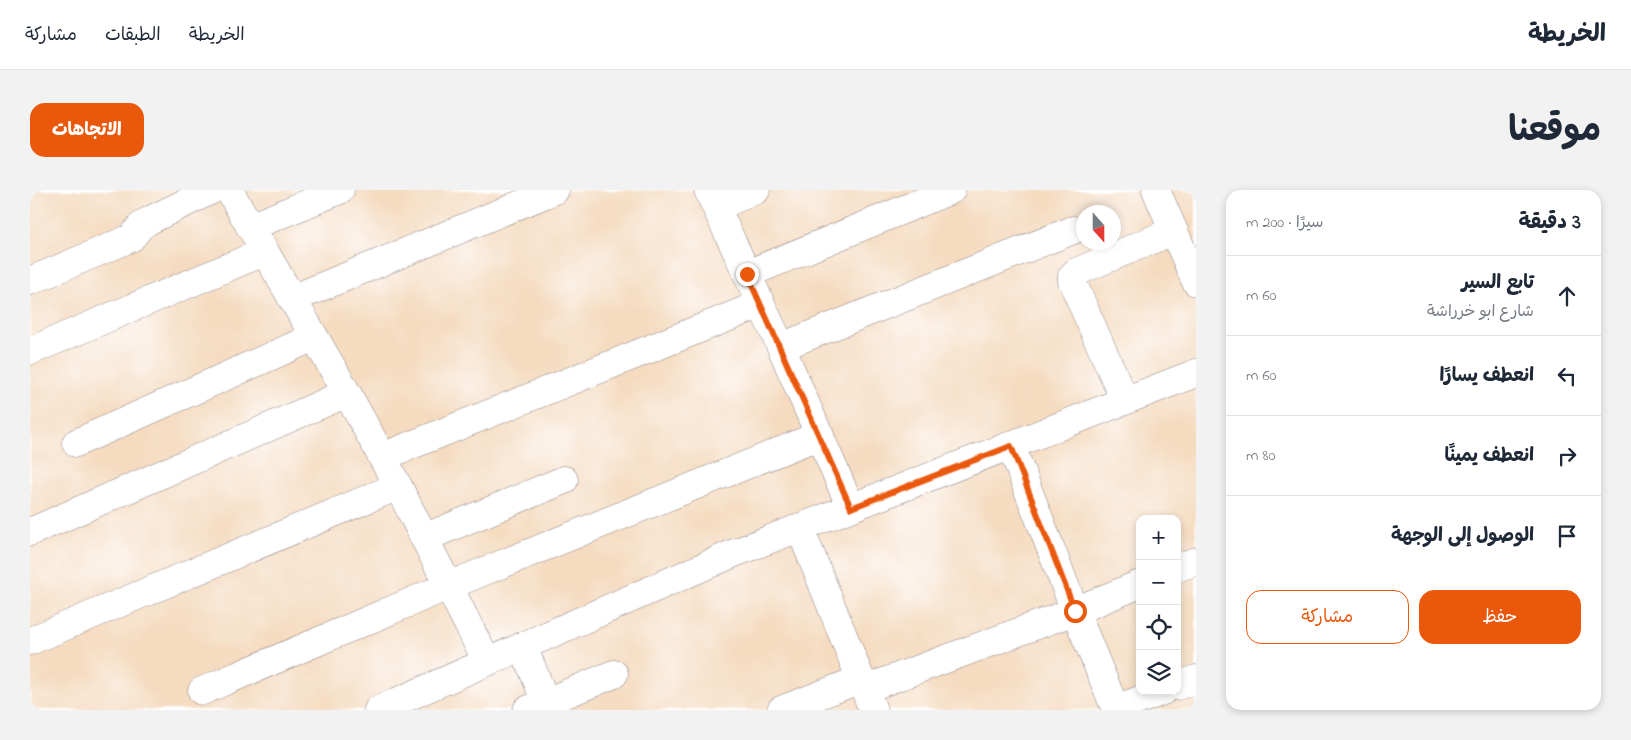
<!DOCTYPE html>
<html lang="ar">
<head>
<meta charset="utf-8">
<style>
	:root { --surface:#fff; --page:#f2f2f3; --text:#1f2937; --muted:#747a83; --line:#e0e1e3; --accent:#ea580c }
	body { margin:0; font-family:"Indie Flower","Playpen Sans Arabic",sans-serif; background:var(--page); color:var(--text); direction:rtl }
	.controls { position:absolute; right:15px; bottom:15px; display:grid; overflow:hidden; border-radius:10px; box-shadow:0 2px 8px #0003 }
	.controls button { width:45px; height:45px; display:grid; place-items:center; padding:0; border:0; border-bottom:1px solid var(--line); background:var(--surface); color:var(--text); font:25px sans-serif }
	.compass { position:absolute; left:1046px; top:15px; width:45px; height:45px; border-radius:50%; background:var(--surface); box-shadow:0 2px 8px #0003; rotate:159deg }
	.stop { position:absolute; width:15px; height:15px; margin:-11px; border:4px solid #ea580c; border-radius:50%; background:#fff }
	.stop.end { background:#ea580c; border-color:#fff; box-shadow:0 1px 5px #0008 }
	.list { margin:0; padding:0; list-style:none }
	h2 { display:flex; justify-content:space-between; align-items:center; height:65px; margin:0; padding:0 20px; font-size:21px }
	h2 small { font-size:16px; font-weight:400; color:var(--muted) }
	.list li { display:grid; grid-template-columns:32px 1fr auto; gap:15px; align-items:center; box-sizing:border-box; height:80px; padding:0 20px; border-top:1px solid var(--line) }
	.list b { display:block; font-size:19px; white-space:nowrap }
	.list p { margin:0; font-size:16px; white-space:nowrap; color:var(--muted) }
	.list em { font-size:16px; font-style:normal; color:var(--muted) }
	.actions { display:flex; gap:10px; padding:15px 20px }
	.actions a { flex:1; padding:11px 0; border:1px solid var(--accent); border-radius:15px; text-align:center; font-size:18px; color:var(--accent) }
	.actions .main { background:var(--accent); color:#fff }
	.icon { flex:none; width:28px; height:28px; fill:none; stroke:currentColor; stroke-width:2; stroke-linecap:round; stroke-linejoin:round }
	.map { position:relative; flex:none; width:1166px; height:520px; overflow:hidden; direction:ltr; border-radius:15px }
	header { display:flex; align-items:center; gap:30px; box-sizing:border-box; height:70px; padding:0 25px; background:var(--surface); border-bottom:1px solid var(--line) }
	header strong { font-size:24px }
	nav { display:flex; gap:28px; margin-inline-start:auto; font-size:18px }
	.intro { display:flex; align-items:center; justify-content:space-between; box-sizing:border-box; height:120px; padding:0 30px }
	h1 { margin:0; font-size:35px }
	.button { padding:12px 22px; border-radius:15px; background:var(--accent); color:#fff; font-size:18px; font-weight:700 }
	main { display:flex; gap:30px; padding:0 30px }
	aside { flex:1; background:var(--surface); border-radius:15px; box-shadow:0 2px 8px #0003 }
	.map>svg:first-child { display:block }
</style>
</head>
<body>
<header>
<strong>الخريطة</strong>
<nav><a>الخريطة</a><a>الطبقات</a><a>مشاركة</a></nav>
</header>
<div class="intro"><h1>موقعنا</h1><a class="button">الاتجاهات</a></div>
<main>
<aside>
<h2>3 دقيقة<small>سيرًا · 200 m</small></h2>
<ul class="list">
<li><svg class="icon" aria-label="ahead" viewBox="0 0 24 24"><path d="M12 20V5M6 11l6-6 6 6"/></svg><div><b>تابع السير</b><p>شارع ابو خرراشة</p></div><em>60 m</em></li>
<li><svg class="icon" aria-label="left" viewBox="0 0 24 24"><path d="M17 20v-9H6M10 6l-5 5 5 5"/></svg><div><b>انعطف يسارًا</b></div><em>60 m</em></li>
<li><svg class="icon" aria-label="right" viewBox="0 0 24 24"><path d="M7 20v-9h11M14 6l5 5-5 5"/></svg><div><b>انعطف يمينًا</b></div><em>80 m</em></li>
<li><svg class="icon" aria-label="arrive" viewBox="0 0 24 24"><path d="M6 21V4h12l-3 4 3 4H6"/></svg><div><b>الوصول إلى الوجهة</b></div></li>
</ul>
<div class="actions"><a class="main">حفظ</a><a>مشاركة</a></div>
</aside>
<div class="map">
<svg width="1166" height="520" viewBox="0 0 1166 520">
	<rect width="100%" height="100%" fill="#fff"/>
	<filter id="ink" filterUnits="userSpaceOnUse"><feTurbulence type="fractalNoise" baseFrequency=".02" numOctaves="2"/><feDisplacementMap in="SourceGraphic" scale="10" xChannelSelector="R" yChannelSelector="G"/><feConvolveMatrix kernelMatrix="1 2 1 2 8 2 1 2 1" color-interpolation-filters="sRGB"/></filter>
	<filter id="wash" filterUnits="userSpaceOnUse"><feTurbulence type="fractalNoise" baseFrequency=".0096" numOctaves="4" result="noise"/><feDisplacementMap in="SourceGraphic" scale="20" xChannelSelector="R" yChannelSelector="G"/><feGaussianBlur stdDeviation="1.12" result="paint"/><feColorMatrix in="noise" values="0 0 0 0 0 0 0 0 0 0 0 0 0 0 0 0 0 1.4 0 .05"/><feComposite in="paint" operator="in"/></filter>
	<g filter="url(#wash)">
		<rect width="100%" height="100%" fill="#f5dcc1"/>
	</g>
	<g filter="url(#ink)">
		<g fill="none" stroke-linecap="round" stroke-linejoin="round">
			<g stroke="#8c7f7e" stroke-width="29">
				<g id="minor">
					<path d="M199,0L317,203L368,296L457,472"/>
					<path d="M678,0L751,157L821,318"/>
					<path d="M1126,0L1166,92"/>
					<path d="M686,17L726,0"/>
					<path d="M220,37L310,0"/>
					<path d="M717,84L921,0"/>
					<path d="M0,91L101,48L111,36L118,31L182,0"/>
					<path d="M262,109L525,0"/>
					<path d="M751,157L1043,40"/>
					<path d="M0,161L234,62"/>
					<path d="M1095,211L1042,91V86L1046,82L1143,41"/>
					<path d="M46,253L284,147"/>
					<path d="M981,256L1045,421L1086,520"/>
					<path d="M352,267L731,114"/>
					<path d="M770,338L843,520"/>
					<path d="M0,342L317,203"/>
					<path d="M394,348L534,290"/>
					<path d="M1147,378L1166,371"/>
					<path d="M0,451L368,296"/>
					<path d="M493,456L519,520"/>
					<path d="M1147,496L1166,489"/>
					<path d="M835,499L1045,421L1110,394"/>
					<path d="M172,501L418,396L790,245"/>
					<path d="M1086,519L1133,501"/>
					<path d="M348,520L702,364L1166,183"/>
					<path d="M497,520L584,484"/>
					<path d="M751,520L831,489"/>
				</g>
			</g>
			<use href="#minor" stroke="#fff" stroke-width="28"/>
		</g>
	</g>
	<g fill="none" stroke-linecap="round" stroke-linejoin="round" filter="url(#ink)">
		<path stroke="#ea580c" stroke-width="6" d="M717,84L821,318L981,256L1045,421"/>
	</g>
</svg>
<div class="controls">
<button>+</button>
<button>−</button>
<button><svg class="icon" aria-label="locate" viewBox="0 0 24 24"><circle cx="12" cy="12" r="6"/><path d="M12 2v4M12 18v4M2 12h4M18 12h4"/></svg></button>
<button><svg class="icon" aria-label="layers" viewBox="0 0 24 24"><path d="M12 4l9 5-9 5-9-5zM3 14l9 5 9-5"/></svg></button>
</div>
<svg class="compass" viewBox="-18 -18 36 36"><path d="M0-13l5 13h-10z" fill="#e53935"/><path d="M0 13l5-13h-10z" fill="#747a83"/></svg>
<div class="stop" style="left:1045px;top:421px"></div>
<div class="stop end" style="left:717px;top:84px"></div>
</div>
</main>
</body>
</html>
